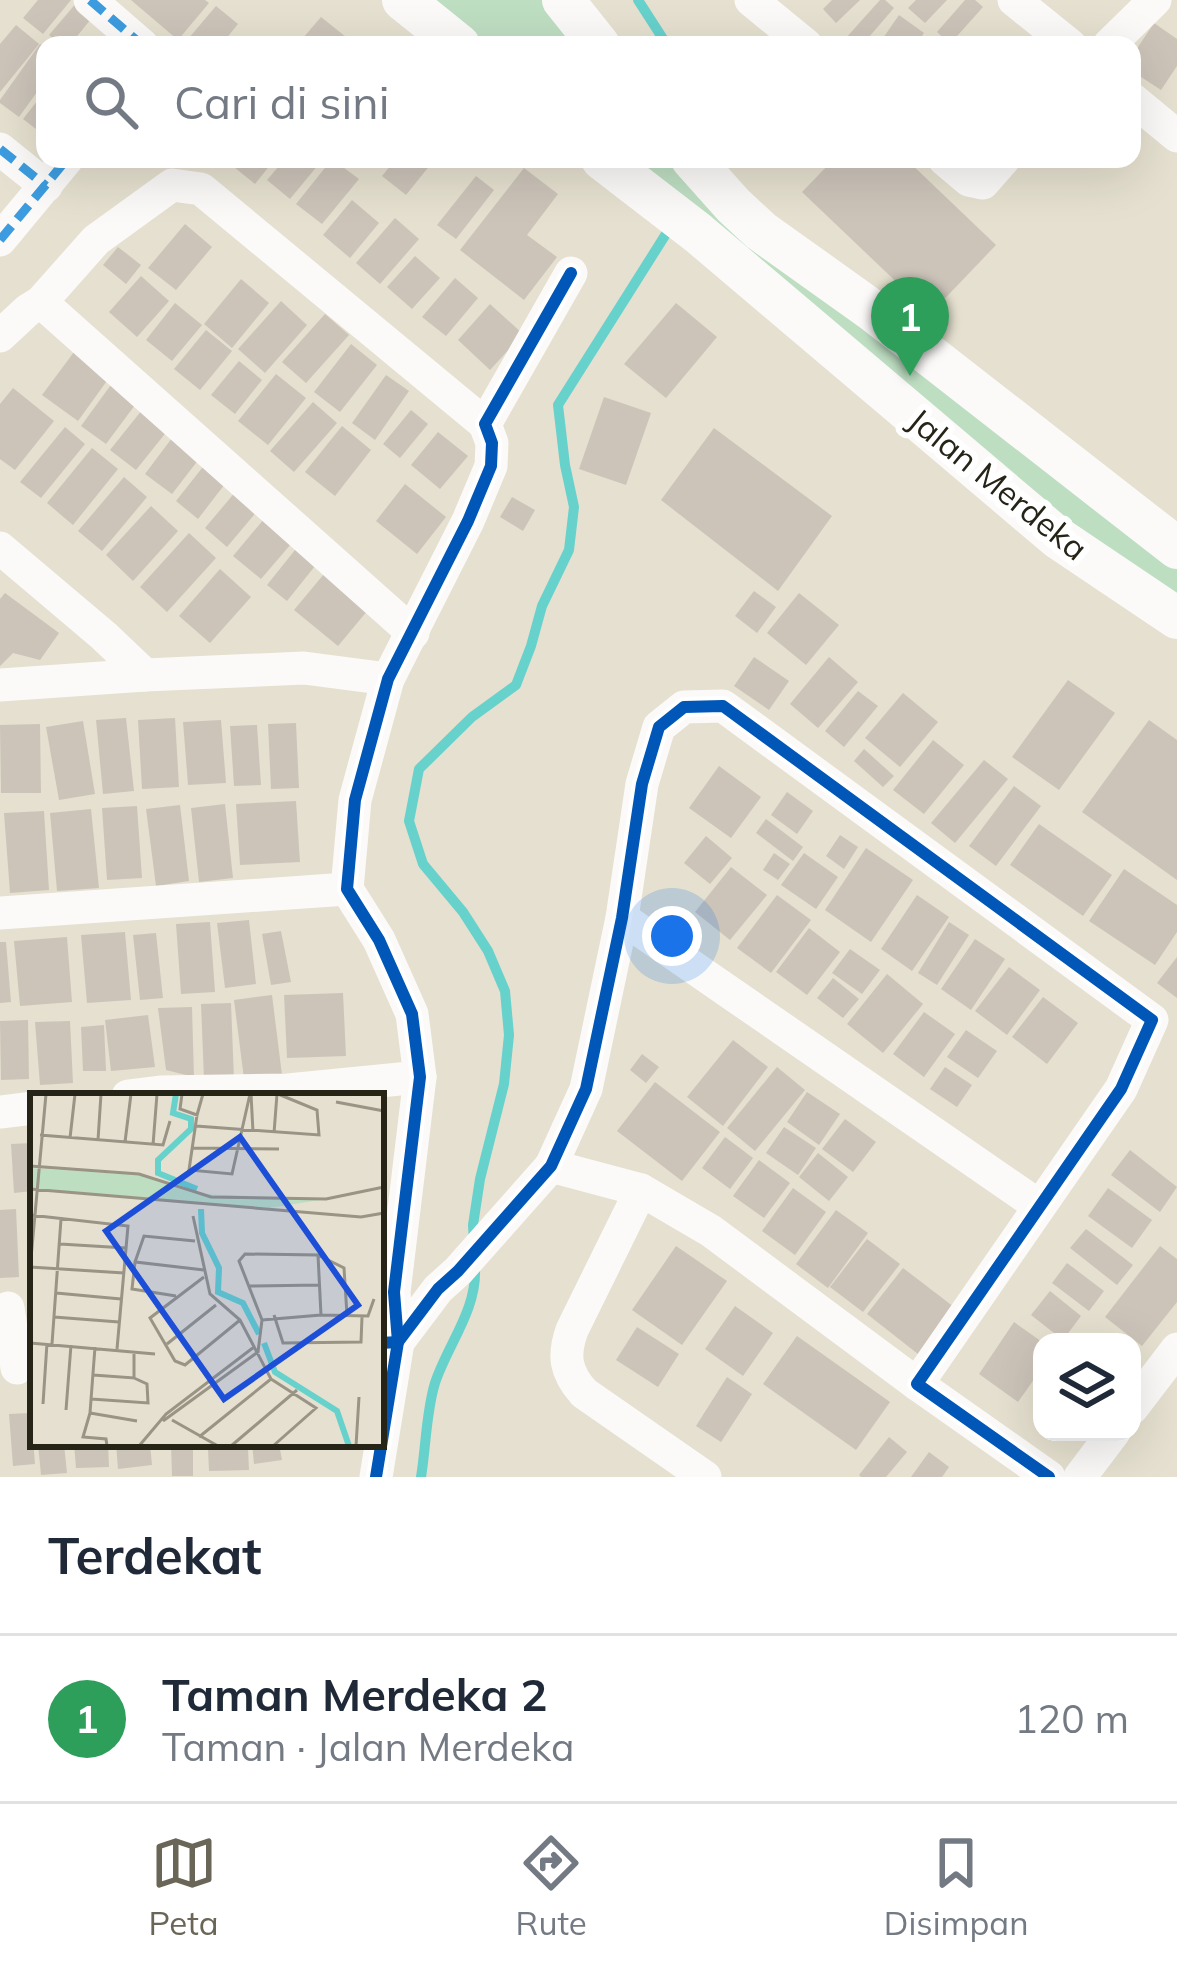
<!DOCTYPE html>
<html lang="id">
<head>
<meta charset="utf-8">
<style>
	:root { --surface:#fff; --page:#f2f2f3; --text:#1f2937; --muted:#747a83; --line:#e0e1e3; --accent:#696557 }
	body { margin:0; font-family:Mulish,sans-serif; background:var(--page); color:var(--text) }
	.controls { position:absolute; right:36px; bottom:36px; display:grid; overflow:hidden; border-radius:24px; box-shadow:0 12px 48px #0002 }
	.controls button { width:108px; height:108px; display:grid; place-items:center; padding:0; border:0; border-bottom:3px solid var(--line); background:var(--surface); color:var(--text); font:60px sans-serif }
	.you { position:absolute; left:672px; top:936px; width:42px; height:42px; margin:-30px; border:9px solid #fff; border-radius:50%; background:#1a73e8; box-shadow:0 0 0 18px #1a73e833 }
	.badge { display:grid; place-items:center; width:78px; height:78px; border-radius:50%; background:var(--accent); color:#fff; font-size:39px; font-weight:700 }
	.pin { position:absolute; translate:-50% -99px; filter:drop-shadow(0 3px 6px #0008) }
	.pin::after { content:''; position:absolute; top:63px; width:42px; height:36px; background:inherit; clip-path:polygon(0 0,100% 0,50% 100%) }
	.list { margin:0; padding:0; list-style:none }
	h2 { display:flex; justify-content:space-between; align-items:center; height:156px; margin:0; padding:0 48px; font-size:51px }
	h2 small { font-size:39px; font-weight:400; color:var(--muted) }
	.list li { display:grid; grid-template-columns:78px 1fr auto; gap:36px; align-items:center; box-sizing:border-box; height:168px; padding:0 48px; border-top:3px solid var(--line) }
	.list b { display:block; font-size:45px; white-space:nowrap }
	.list p { margin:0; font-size:39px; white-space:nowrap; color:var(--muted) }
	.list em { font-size:39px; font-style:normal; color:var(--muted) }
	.icon { flex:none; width:66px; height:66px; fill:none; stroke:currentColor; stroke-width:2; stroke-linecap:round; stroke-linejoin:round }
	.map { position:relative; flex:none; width:1177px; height:1477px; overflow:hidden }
	.search { position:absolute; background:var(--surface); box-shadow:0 12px 48px #0002; left:36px; right:36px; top:36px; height:132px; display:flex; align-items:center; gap:30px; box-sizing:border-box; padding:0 42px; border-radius:24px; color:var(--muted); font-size:45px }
	.sheet { height:324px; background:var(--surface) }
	nav { display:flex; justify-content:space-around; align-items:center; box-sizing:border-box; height:168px; border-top:3px solid var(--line); background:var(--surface); font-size:33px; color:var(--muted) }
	nav a { display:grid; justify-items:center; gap:6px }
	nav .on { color:var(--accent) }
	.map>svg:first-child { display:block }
</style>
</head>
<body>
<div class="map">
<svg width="1177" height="1477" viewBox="0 0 1177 1477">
	<rect width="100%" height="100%" fill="#e5e0cf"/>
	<g fill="#bedec2">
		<path d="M416,0H557L593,45H471Z"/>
		<path d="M608,159H688L1177,545V618Z"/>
	</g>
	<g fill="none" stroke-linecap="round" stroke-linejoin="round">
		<g stroke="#67d1cc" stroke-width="10">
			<path d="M638,0L667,45"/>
			<path d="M474,1243L473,1225L480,1179L504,1084L509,1035L505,991L488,951L463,912L423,864L409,821L419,769L472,717L516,685L531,646L542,606L569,550L574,507L565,465L558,405L671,226"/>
			<path d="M421,1477C426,1447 426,1412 435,1383C448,1344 477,1310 475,1268"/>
		</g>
	</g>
	<g fill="#ccc4b9">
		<path d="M38,0H71L43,34L23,18Z"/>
		<path d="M131,0H205L209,3L178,40Z"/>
		<path d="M832,0H860L836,23L823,9Z"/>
		<path d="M880,0H885L894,8L862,45H852L845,39Z"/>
		<path d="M916,0H947L925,23L908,8Z"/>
		<path d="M965,0H975L983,7L950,44L937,32Z"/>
		<path d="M78,1L95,14L70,45H62L49,35Z"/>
		<path d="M216,6L238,24L221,45H183Z"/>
		<path d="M899,15L924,33L916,45H888L881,41Z"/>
		<path d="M321,17L356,45H297Z"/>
		<path d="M1154,23L1177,39V66L1161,90L1132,71V56Z"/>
		<path d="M16,25L39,44L0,92V44Z"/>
		<path d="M40,44L45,47V81L19,117L0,103V100Z"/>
		<path d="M45,91V136L23,119Z"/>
		<path d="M224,159H275L255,184Z"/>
		<path d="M285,159H323L290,199L267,180Z"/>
		<path d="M332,159L359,179L322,224L296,204Z"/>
		<path d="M396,159H435L406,195L382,176Z"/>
		<path d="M834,159H906L996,245L930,314L802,192Z"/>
		<path d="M524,168L558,194L527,235L557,257L524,300L460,250Z"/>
		<path d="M476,176L494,190L456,239L437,225Z"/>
		<path d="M352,200L379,223L350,258L323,235Z"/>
		<path d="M395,218L419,239L380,284L356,263Z"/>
		<path d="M185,224L212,247L176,290L148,268Z"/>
		<path d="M118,247L141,265L126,284L103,265Z"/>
		<path d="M415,256L440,278L412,309L387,287Z"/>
		<path d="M141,276L169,301L137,337L109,312Z"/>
		<path d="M455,278L478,298L446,336L422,317Z"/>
		<path d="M241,279L269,303L232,348L204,324Z"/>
		<path d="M281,301L307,325L265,373L238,349Z"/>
		<path d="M175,303L202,325L172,361L146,340Z"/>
		<path d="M676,303L717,337L666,398L624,364Z"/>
		<path d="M490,304L523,334L490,370L458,340Z"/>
		<path d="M325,314L349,335L306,383L282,362Z"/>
		<path d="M206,330L232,351L200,390L174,369Z"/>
		<path d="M351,344L377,365L340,412L314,392Z"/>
		<path d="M74,352L109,378L78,421L42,395Z"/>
		<path d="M239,361L262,380L235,414L211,395Z"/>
		<path d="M276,374L306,398L268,445L238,421Z"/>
		<path d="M386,375L409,391L375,440L352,423Z"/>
		<path d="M113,382L138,401L106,444L81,426Z"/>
		<path d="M13,388L54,421L15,470L0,459V404Z"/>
		<path d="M604,397L651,413L626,485L579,469Z"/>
		<path d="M313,402L337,423L294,472L270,451Z"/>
		<path d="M146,405L172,425L136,470L110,450Z"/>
		<path d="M411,410L428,424L400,458L383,444Z"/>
		<path d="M342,426L371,450L335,496L305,472Z"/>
		<path d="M65,427L85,444L41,498L20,482Z"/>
		<path d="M714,428L832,516L778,591L661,500Z"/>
		<path d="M438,432L468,456L440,489L411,465Z"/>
		<path d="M172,438L199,459L172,494L145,474Z"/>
		<path d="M92,448L118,469L73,525L47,503Z"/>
		<path d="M206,463L228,480L198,519L176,501Z"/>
		<path d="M124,477L147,497L102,551L78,531Z"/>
		<path d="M242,484L264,503L227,547L205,528Z"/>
		<path d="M405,484L446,517L417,554L376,521Z"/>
		<path d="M512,497L535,510L523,531L500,517Z"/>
		<path d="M151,506L178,531L133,581L106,555Z"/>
		<path d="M269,513L297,537L261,579L233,556Z"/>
		<path d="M189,533L216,558L167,612L140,587Z"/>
		<path d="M299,545L319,561L287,601L267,585Z"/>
		<path d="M220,569L251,597L210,643L179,616Z"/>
		<path d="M324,574L368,610L338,646L294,610Z"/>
		<path d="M754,591L776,607L757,633L735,616Z"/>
		<path d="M5,593L59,633L40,660L13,653L0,666V599Z"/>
		<path d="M799,593L839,625L806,665L767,633Z"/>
		<path d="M754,657L789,681L769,710L734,686Z"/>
		<path d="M829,657L858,682L818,728L790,704Z"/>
		<path d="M1068,680L1115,713L1059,790L1012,757Z"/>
		<path d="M858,691L878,706L844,747L825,731Z"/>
		<path d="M903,693L938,722L900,767L865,738Z"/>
		<path d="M126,718L134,791L103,794L96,720Z"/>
		<path d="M175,718L179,787L142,789L138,720Z"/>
		<path d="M221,720L226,783L188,785L183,722Z"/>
		<path d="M1149,720L1177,740V880L1082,812Z"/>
		<path d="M83,721L95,794L59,800L46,727Z"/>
		<path d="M296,723L299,788L271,789L268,724Z"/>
		<path d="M40,724L41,793H1L0,725Z"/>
		<path d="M257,725L261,785L234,786L230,726Z"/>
		<path d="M933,740L964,765L924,814L893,790Z"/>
		<path d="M864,749L894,776L883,787L854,761Z"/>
		<path d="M984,760L1008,779L955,843L931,823Z"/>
		<path d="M719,766L761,797L731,838L689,808Z"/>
		<path d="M1014,786L1041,806L996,866L969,846Z"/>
		<path d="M787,792L813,811L797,834L771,815Z"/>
		<path d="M296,801L300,862L240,865L236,804Z"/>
		<path d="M225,804L233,878L199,882L191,808Z"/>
		<path d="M180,805L189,881L156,886L146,809Z"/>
		<path d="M137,806L142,878L107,880L102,808Z"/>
		<path d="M91,809L99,888L57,891L50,813Z"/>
		<path d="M44,811L49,890L10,893L4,813Z"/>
		<path d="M766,819L803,847L793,861L756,833Z"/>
		<path d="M1039,824L1112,875L1083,916L1010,865Z"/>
		<path d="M840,835L858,847L844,869L826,856Z"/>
		<path d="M706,836L732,858L710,884L684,863Z"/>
		<path d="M866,848L913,880L871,942L825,910Z"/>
		<path d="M774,853L790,864L778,880L763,870Z"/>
		<path d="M804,853L838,877L816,909L781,885Z"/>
		<path d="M731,867L767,895L730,940L695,912Z"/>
		<path d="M1124,869L1177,905V932L1155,965L1089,921Z"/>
		<path d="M777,895L811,920L771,973L737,948Z"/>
		<path d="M917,895L949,917L912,971L881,949Z"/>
		<path d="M249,920L256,984L225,988L217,923Z"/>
		<path d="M210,922L215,992L181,994L176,924Z"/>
		<path d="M949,922L969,935L937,985L918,973Z"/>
		<path d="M809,928L840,952L807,995L776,972Z"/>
		<path d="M281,931L291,982L271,985L262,934Z"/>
		<path d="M125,932L131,1000L87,1003L81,935Z"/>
		<path d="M156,933L163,998L140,1000L133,935Z"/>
		<path d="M67,937L72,1002L20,1006L14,941Z"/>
		<path d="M975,939L1005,959L971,1010L941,989Z"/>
		<path d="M0,942H6L11,1002L0,1003Z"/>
		<path d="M850,949L880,970L862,994L832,973Z"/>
		<path d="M1177,957V998L1157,983Z"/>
		<path d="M1009,967L1040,990L1007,1035L975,1011Z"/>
		<path d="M887,974L923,1004L883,1053L847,1024Z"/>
		<path d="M833,978L859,999L843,1018L817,998Z"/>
		<path d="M343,993L346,1056L287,1058L284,995Z"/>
		<path d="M272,995L282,1075L244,1079L234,1000Z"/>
		<path d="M1043,997L1078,1023L1047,1064L1012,1037Z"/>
		<path d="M231,1003L234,1079H204L201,1004Z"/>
		<path d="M192,1007L194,1077L166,1070L158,1008Z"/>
		<path d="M924,1012L955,1034L924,1077L893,1054Z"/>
		<path d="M148,1015L155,1067L111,1071L105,1020Z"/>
		<path d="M28,1020L29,1079L1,1080L0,1021Z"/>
		<path d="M70,1021L73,1083L40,1085L35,1022Z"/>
		<path d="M104,1025L106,1071H83L81,1027Z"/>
		<path d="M966,1030L997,1051L978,1078L947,1057Z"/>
		<path d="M733,1040L768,1067L723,1126L687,1097Z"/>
		<path d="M642,1054L659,1067L646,1083L630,1070Z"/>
		<path d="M777,1067L805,1090L755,1151L727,1128Z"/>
		<path d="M945,1067L972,1085L957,1107L930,1089Z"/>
		<path d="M655,1082L720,1132L682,1181L617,1131Z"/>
		<path d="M807,1092L840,1114L819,1145L787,1122Z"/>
		<path d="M845,1119L876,1142L853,1172L822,1149Z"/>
		<path d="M784,1127L816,1148L798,1175L766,1153Z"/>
		<path d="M725,1137L753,1158L730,1189L702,1168Z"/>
		<path d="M33,1143V1191L14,1193L11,1144Z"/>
		<path d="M1130,1150L1177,1187L1160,1212L1111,1175Z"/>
		<path d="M818,1153L848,1177L829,1201L799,1177Z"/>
		<path d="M759,1160L790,1183L764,1218L733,1196Z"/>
		<path d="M793,1188L826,1212L795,1255L762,1231Z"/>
		<path d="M1108,1188L1152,1220L1132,1248L1088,1216Z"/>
		<path d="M16,1209L19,1277L0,1278V1210Z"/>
		<path d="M836,1210L868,1233L828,1288L796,1264Z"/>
		<path d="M1086,1229L1133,1265L1117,1285L1070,1248Z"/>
		<path d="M867,1239L900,1264L863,1312L830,1287Z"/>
		<path d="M676,1246L727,1281L682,1345L632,1310Z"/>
		<path d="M1160,1246L1177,1259V1302L1142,1346L1105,1317Z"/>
		<path d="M1067,1263L1104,1291L1089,1311L1052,1283Z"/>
		<path d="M903,1268L954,1307L918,1354L867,1314Z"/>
		<path d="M1050,1291L1081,1316L1063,1340L1031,1315Z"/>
		<path d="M735,1306L773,1333L743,1376L705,1349Z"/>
		<path d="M1014,1322L1042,1342V1368L1018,1402L979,1374Z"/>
		<path d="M637,1327L679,1354L658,1387L616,1360Z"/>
		<path d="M797,1336L890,1402L856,1450L763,1384Z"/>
		<path d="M727,1377L752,1394L721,1442L696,1426Z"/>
		<path d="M31,1413L35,1464L13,1466L9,1414Z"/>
		<path d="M889,1437L907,1452L886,1477H861L859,1475Z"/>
		<path d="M38,1444H64L67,1473L41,1475Z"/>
		<path d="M74,1444H108L109,1467L76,1468Z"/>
		<path d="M116,1444H150L152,1465L118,1469Z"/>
		<path d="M171,1444H193V1476H172Z"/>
		<path d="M252,1444H279L282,1460L254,1464Z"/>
		<path d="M248,1448L249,1470L209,1471L208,1449Z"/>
		<path d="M929,1452L949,1467L942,1477H911Z"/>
	</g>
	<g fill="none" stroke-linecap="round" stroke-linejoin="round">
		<g stroke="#fbfaf8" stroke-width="33">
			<path d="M90,0L142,45"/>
			<path d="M751,0L806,45"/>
			<path d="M1014,0L1070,45"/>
			<path d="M1109,45L1155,0"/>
			<path d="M1132,99L1177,136"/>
			<path d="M0,149L46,186"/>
			<path d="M944,159L969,180L983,183L1004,159"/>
			<path d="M0,240L67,159"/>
			<path d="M41,302L96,240L172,185L201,189L485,424"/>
			<path d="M0,336L28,310L41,302L413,633"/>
			<path d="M0,548L104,636L145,675"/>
			<path d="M0,685L145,675L304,668L388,679"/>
			<path d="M0,913L347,889"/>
			<path d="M622,918L1039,1206"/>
			<path d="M128,1096L160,1092L288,1090L420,1077"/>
			<path d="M0,1112L33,1108"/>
			<path d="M551,1166L641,1190L711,1231L917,1384"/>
			<path d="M641,1190L572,1330C563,1355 565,1372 584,1393L705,1477"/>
			<path d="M8,1308L17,1368"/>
			<path d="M381,1343L398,1342L438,1289L458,1271L551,1166L586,1089L622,918L642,784L659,727L684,707L723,706L1152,1020L1121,1089L917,1384L1049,1477"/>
			<path d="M1132,1408L1177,1349"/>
			<path d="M376,1477L398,1342L394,1292L420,1077L412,1014L379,940L347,889L355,800L388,679L468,521L491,466L492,443L485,424L571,273"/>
			<path d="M1080,1477L1114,1432"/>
		</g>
		<g stroke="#fbfaf8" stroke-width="42">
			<path d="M403,0L459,45"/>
			<path d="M563,0L599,45"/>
			<path d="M602,159L698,233L1058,538L1177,618"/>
			<path d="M692,159L733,205L761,231L873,311L1177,548"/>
		</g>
		<g stroke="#3c9cdf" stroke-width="9" stroke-dasharray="18 9" stroke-linecap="butt">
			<path d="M90,0L142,45"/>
			<path d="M0,149L46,186"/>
			<path d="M0,240L67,159"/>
		</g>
		<g stroke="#fff" stroke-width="20">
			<g id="cycleway">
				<path d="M381,1343L398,1342L438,1289L458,1271L551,1166L586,1089L622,918L642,784L659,727L684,707L723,706L1152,1020L1121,1089L917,1384L1049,1477"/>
				<path d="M376,1477L398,1342L394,1292L420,1077L412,1014L379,940L347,889L355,800L388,679L468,521L491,466L492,443L485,424L571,273"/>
			</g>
		</g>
		<use href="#cycleway" stroke="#0057b8" stroke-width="12"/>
	</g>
	<g text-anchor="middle" stroke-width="12" stroke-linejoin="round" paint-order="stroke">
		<g font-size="33" fill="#262317" stroke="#fff">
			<text transform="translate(998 484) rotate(39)" y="12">Jalan Merdeka</text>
		</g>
	</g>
	<g transform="translate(30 1093)">
		<rect width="354" height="354" fill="#e5e0cf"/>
		<path d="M0,75L109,82L166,101L296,106L239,115L0,95Z" fill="#bedec2"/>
		<path fill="none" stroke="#67d1cc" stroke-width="6" d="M146,1L143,20L161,26V36L128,67V80L167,96M171,116L172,140L189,175L188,199L213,210L229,241M234,250L245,279L307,318L319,353"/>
		<path fill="none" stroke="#999485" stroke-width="3" d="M152,1L150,16L167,22L173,1M221,1L223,39M306,9L354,18M167,22L159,77L202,81L220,1M166,33L289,42L287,17L248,1M244,40L247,1M10,42L133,52L140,28M40,45L45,1M68,47L71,1M95,49L101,1M123,52L127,1M162,55L249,56M0,73L109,81L181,104L296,106L354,94M0,96L331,124L354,120M0,122L98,133L87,256M163,123L180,201L210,227L241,286M30,151L96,155M288,162L314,175L317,222M105,169L114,143L165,148M0,174L94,180M0,176L16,1M174,184L120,225L145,268L155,272L210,227M220,193L290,192M26,200L91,206M146,203L102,196L105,169L174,177M244,222L253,250L331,249L332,224M24,224L89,229M232,227L291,222M0,250L125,261M22,251L31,126M137,251L186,212M65,254L60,320L107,328M63,282L104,285V261M241,286L286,315L243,353M61,306L118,310L117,291L104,285M13,311L17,250M36,317L41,252M60,320L53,344L76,346L77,353M142,327L188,353M133,328L228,259L232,227L209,168L215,161L288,162L291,222L338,223L344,206M169,344L241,286M109,353L136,321L224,254M201,353L267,297M326,353L329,304"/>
		<path fill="#1d4ed8" fill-opacity="0.15" stroke="#1d4ed8" stroke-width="6" d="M210,44L328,212L194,306L76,138Z"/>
		<rect width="354" height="354" fill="none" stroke="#262317" stroke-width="6"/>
	</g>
</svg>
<div class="controls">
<button><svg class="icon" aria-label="layers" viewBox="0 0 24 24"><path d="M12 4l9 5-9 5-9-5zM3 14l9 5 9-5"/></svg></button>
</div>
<div class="you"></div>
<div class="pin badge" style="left:910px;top:376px;background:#2e9e5b">1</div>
<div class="search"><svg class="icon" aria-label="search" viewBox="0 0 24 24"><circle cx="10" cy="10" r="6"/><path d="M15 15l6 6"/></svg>Cari di sini</div>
</div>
<section class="sheet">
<h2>Terdekat<small></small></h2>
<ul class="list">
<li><span class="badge" style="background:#2e9e5b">1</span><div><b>Taman Merdeka 2</b><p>Taman · Jalan Merdeka</p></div><em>120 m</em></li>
</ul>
</section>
<nav>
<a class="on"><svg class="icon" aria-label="map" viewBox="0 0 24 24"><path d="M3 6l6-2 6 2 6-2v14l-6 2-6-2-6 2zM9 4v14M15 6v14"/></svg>Peta</a>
<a><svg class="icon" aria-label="directions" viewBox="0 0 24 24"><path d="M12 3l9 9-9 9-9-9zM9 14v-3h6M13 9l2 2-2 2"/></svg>Rute</a>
<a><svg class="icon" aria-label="saved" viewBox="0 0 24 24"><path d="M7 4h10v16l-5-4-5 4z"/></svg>Disimpan</a>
</nav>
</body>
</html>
